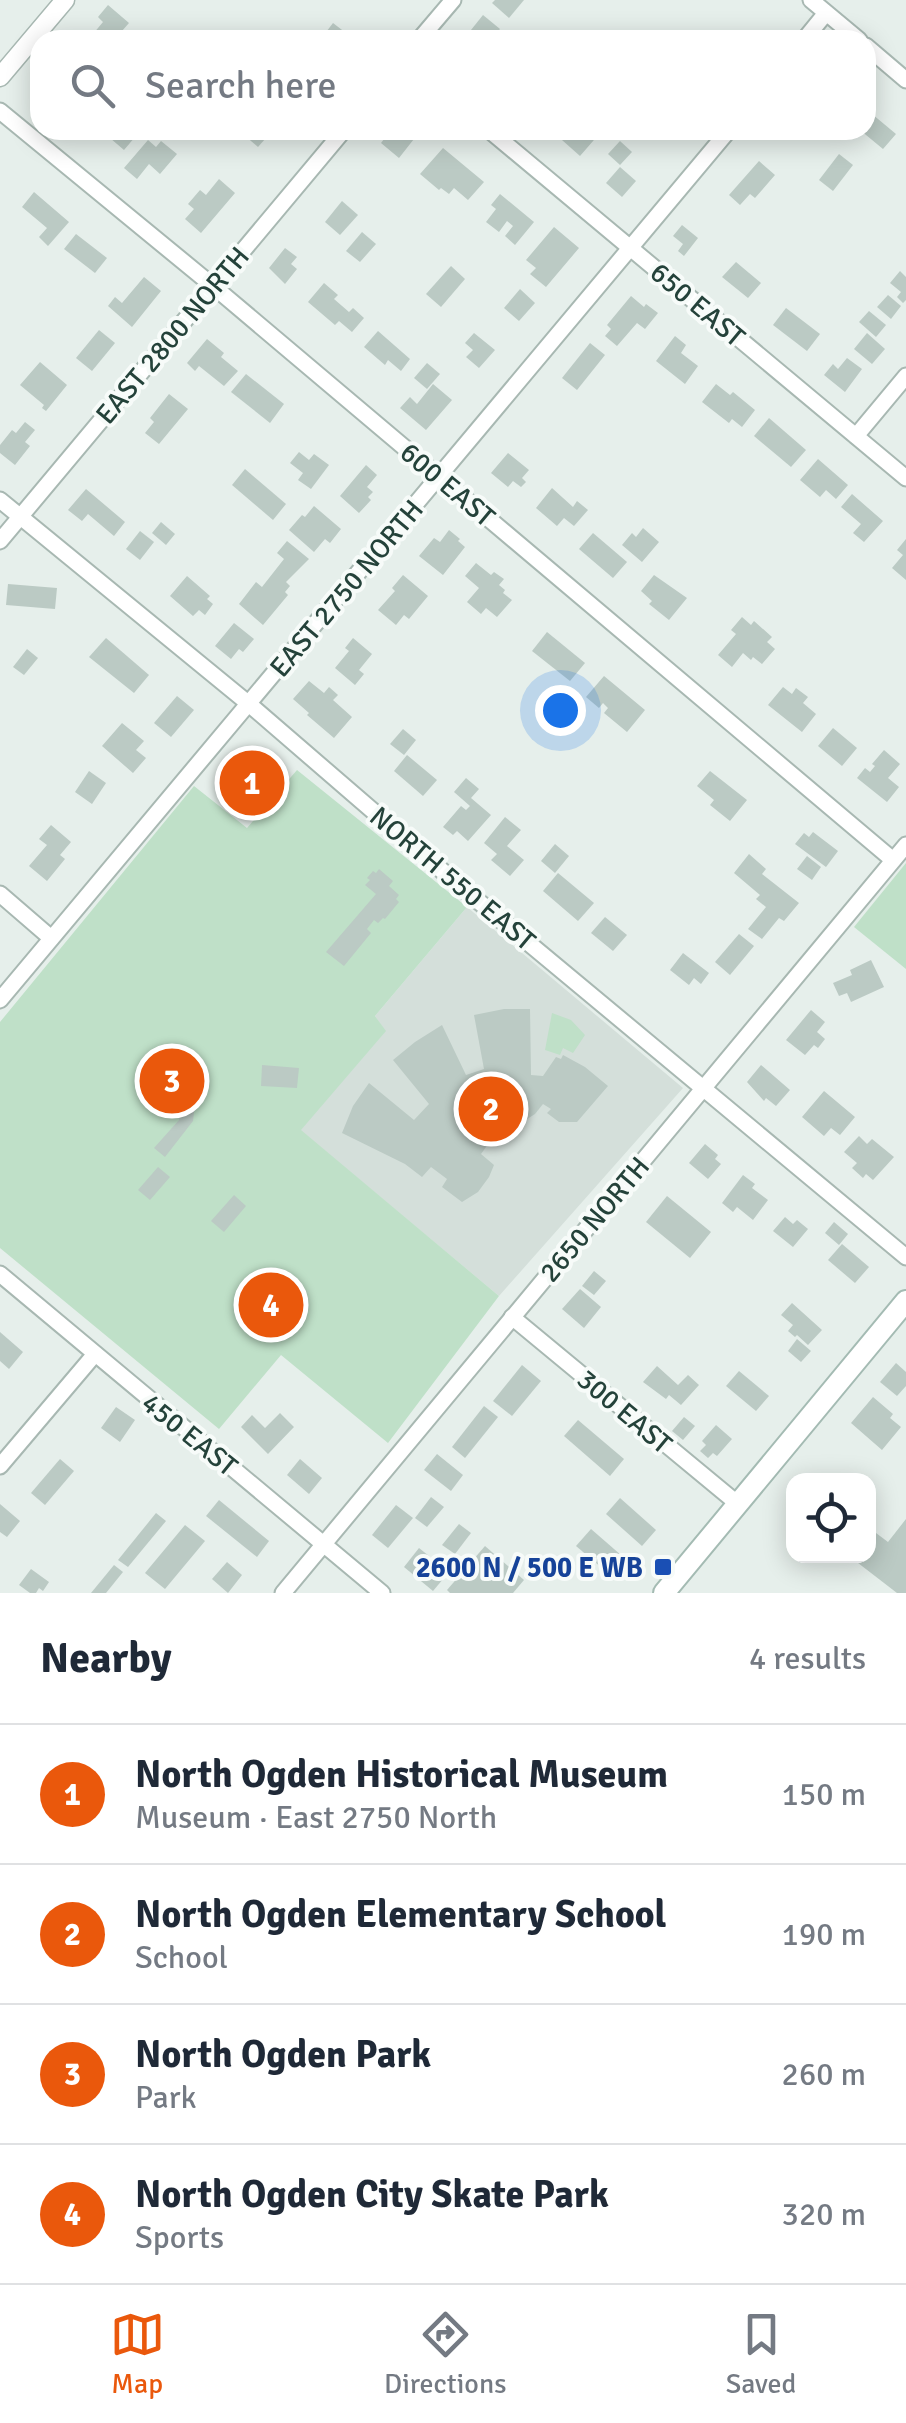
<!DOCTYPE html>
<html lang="en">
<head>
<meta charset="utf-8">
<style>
	:root { --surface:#fff; --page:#f2f2f3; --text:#1f2937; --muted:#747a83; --line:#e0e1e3; --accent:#ea580c }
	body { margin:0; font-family:Signika,sans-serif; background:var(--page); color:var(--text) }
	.controls { position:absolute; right:30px; bottom:30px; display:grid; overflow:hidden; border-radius:20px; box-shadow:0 5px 25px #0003 }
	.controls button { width:90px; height:90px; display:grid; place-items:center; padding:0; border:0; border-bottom:2px solid var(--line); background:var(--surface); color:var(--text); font:50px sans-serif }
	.you { position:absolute; left:560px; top:710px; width:35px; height:35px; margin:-25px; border:8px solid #fff; border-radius:50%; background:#1a73e8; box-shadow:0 0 0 15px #1a73e833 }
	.badge { display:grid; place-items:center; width:65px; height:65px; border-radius:50%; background:var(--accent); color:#fff; font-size:32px; font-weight:700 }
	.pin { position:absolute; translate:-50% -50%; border:5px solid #fff; box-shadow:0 2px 10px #0006 }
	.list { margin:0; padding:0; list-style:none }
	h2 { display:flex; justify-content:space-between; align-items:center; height:130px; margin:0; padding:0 40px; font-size:42px }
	h2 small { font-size:32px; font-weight:400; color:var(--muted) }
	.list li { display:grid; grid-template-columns:65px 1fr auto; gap:30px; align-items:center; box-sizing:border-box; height:140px; padding:0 40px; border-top:2px solid var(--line) }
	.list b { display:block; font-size:38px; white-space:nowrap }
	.list p { margin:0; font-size:32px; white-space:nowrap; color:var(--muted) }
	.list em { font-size:32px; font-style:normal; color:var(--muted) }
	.icon { flex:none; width:55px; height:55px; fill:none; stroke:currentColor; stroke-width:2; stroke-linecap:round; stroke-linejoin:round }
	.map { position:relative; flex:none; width:906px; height:1593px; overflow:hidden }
	.search { position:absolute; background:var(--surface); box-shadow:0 5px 25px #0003; left:30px; right:30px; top:30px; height:110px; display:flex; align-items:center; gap:25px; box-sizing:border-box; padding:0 35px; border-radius:30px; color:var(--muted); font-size:38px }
	.sheet { height:690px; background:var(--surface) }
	nav { display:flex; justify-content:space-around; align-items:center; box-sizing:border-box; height:140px; border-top:2px solid var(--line); background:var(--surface); font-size:28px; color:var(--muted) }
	nav a { display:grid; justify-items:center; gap:5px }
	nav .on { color:var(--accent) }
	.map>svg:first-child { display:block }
</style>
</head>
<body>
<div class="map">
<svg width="906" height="1593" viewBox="0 0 906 1593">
	<rect width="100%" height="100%" fill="#e6efeb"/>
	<path fill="#d4dfda" d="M467,907L683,1088L499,1296L300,1130L385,1031L375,1016Z"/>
	<g fill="#bfe0c8">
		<path d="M297,770L467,907L375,1016L386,1031L301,1130L499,1296L388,1443L281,1355L219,1429L0,1248V1022L194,786L247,828Z"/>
		<path d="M906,863V969L854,927Z"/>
		<path d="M552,1013L571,1020L585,1035L573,1053L563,1048L560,1055L545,1050Z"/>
	</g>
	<g fill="#bbcac4">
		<path d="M495,0H524L509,18L492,3Z"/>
		<path d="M108,5L129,23L114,40H88L103,22L98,17Z"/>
		<path d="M483,15L500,29L491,40H463Z"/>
		<path d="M333,23L355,40H320Z"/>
		<path d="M866,109L896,134L883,149L860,130H866Z"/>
		<path d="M86,130H141L124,150L103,132L97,139Z"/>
		<path d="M238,130H273L258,147Z"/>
		<path d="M391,130L397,134L400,130H421L399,158L381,143Z"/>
		<path d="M560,130H596L600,133L580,156L562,140L566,135Z"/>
		<path d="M148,140L156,147L161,141L177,154L160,174L149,164L137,179L124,168Z"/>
		<path d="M620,141L632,152L620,165L608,154Z"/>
		<path d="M443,148L484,182L468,200L454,188L449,194L441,188L439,190L420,174Z"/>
		<path d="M839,154L853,165L833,191L819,180Z"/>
		<path d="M759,161L775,175L755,198L750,194L740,205L729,195Z"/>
		<path d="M620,167L636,181L622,197L606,183Z"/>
		<path d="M219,179L235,193L201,233L185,219L194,209L188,204L200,190L206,195Z"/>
		<path d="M34,192L69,222L48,246L39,237L47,228L22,207Z"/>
		<path d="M500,194L534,222L515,245L505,236L513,226L507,221L499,232L486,222L496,209L491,205Z"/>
		<path d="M342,201L358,215L340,235L325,222Z"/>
		<path d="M682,225L698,238L684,256L678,251L683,244L673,236Z"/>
		<path d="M554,227L579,248L546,287L530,274L536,268L526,260Z"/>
		<path d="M362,232L376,244L360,262L346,251Z"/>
		<path d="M76,234L107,258L95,273L64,249Z"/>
		<path d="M285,248L297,257L291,264L297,269L285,284L269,268Z"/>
		<path d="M736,262L761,283L748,298L722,277Z"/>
		<path d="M451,266L465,279L441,307L426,294Z"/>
		<path d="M900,271L906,277V300L903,303L897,297L901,292L890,283Z"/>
		<path d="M144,277L161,291L132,327L108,306L115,297L122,303Z"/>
		<path d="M324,283L338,295L334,299L349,312L353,308L364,318L352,332L339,321L335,325L308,302Z"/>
		<path d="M520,289L535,303L519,321L504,308Z"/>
		<path d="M888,295L901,306L891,319L877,307Z"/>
		<path d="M631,296L644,307L646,304L658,313L645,329L637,323L617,346L605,336L611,329L607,325Z"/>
		<path d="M786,308L820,334L807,351L773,325Z"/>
		<path d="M869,311L886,325L876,337L859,322Z"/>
		<path d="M99,330L115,343L92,371L76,358Z"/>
		<path d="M378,331L410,359L401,371L388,360L385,365L364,347Z"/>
		<path d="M474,333L495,350L479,368L466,357L473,350L465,343Z"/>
		<path d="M867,333L885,349L872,364L854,349Z"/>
		<path d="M675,336L686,345L681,353L698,366L685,384L656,361Z"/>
		<path d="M207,339L224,353L221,357L238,371L224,386L199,366L195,371L187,363Z"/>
		<path d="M590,343L605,355L577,390L562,378Z"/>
		<path d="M847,358L862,369L845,392L824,375L833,364L838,369Z"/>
		<path d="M40,362L67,385L46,411L42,408L44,405L20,385Z"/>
		<path d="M427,363L440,374L427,389L414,378Z"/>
		<path d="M246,374L284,404L270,423L231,392Z"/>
		<path d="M433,384L452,400L426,430L400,408L410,397L417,404Z"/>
		<path d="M716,384L730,395L733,392L755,410L742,427L732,419L729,423L702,402Z"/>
		<path d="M169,394L188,409L159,444L145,433L154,422L150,418Z"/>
		<path d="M769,418L806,450L791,467L754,436Z"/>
		<path d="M25,422L35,430L25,442L30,446L15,465L0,453V445L12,430L16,433Z"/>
		<path d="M299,452L309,460L314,454L329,465L311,489L298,480L303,473L290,463Z"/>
		<path d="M508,453L529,470L522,478L526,482L521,487L513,481L508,487L491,473Z"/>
		<path d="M818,459L848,485L836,499L826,490L820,497L800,480Z"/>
		<path d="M366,465L377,475L367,487L373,492L368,497L371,500L359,513L340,496Z"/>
		<path d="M245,469L286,504L273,520L232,485Z"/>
		<path d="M552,488L573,507L577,501L588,510L574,526L564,518L557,526L536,508Z"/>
		<path d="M86,489L125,522L114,536L88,514L82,521L68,510Z"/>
		<path d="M852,494L883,521L864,542L853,533L861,524L841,507Z"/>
		<path d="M314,506L341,529L330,543L325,539L314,552L289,530L302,515L305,517Z"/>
		<path d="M161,522L175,534L166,545L152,533Z"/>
		<path d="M643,528L659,542L642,562L622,545L632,533L636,537Z"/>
		<path d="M449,530L460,539L458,541L465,547L443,575L419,556L434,538L440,542Z"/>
		<path d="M140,531L154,542L140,560L126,549Z"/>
		<path d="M593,533L627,562L613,578L579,549Z"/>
		<path d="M906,539V580L892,568L903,555L897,550Z"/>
		<path d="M287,541L309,559L286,582L290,586L285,592L288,595L263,625L239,604L256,582L262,587L284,559L277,553Z"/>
		<path d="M476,563L491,575L494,572L504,579L499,585L505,590L503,593L512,600L497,617L486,608L481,614L467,602L479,588L465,576Z"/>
		<path d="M403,575L428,596L409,619L404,615L396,625L378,610L395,591L392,588Z"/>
		<path d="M654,575L687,598L669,620L649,604L652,601L641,591Z"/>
		<path d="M187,576L210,596L207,599L213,604L205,615L199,610L193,616L170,596Z"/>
		<path d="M8,584L57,588L55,609L6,605Z"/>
		<path d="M742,617L751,625L754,621L772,637L767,642L775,649L762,664L753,657L751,660L743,653L732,667L718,655L736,634L731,630Z"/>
		<path d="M234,623L254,639L243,652L239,649L231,659L215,646Z"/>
		<path d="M547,632L585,663L570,681L532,651Z"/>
		<path d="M106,638L149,675L134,693L89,657Z"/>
		<path d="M353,638L372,654L359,670L364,674L355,685L335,668L349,651L345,648Z"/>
		<path d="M27,649L38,658L24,675L13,667Z"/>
		<path d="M604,676L645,710L627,732L604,713L608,708L603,703L599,708L586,697Z"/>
		<path d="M309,681L324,693L329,687L338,695L333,700L352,717L334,738L307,715L309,713L293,699Z"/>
		<path d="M783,687L792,694L796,688L808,697L803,703L816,714L802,732L768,705Z"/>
		<path d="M177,696L194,710L171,737L154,723Z"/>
		<path d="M122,723L144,741L136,750L146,758L133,773L102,746Z"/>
		<path d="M833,728L857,748L842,766L818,746Z"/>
		<path d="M403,729L416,740L404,755L390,744Z"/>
		<path d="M884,750L900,764L888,778L899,787L887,802L857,778L865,768L870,772L875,766L872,764Z"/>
		<path d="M407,755L437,780L423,796L394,771Z"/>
		<path d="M252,757L278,779L257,804L252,800L248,804L226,786Z"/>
		<path d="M89,771L106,783L92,804L75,792Z"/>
		<path d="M710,771L747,800L730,821L710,805L714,800L697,786Z"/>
		<path d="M466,778L479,789L471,798L491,815L468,841L457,831L453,835L443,827L461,806L466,810L470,806L454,792Z"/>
		<path d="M505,817L521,830L507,846L524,860L510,876L491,860L497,854L484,843Z"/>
		<path d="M51,825L71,842L60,855L65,859L47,881L29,866L47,845L39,839Z"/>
		<path d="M813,832L838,851L826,867L795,844L804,833L809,837Z"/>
		<path d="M555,844L569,856L555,873L541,861Z"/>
		<path d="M749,854L766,869L762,874L799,903L784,921L779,918L762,939L748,929L766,907L756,899L760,895L734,873Z"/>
		<path d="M807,856L821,867L812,880L797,869Z"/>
		<path d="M379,869L393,881L389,886L399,895L396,899L399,902L385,919L383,918L378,923L374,920L367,929L371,933L344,966L326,952L376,894L365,885L370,880L367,878L373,871L376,873Z"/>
		<path d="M558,873L594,903L578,921L543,891Z"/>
		<path d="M605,917L627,935L613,951L591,933Z"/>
		<path d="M739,934L754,946L730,975L715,962Z"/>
		<path d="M683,953L709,973L701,984L694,978L689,985L670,970Z"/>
		<path d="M871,960L884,987L851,1002L847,993L839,996L833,983L852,975L850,970Z"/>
		<path d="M504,1009H530L531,1075L543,1076L556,1057L561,1059L563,1055L585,1067L608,1086L577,1122H559L547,1113L551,1109L543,1104L535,1114L521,1123L514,1116L504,1122L481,1154L494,1165L489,1177L478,1192L462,1202L442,1187L447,1179L431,1167L422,1177L405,1164L342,1133L353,1106L369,1083L414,1120L429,1104L393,1060L415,1042L442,1025L466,1075L484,1069L474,1015Z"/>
		<path d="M811,1010L825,1022L817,1032L825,1039L818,1048L814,1045L805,1055L786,1040Z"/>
		<path d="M262,1065L299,1068L297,1088L261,1086Z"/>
		<path d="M761,1065L790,1090L776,1106L766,1098L764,1101L747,1082Z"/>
		<path d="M824,1091L855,1117L840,1135L831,1128L824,1136L802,1117Z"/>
		<path d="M180,1103H195L193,1121L165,1157L154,1148L179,1120Z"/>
		<path d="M859,1136L867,1144L872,1139L894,1157L873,1180L866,1174L863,1178L852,1168L857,1163L844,1152Z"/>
		<path d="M705,1144L718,1155L715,1159L721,1164L708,1179L689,1163Z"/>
		<path d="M158,1167L170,1177L150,1200L138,1190Z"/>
		<path d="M743,1175L755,1184L752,1188L768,1200L753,1220L737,1207L733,1212L722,1203Z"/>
		<path d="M234,1195L246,1206L224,1232L211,1221Z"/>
		<path d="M667,1196L711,1232L690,1258L646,1222Z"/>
		<path d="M785,1217L793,1224L797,1220L808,1229L793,1247L773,1231Z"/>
		<path d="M834,1222L848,1234L839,1245L825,1233Z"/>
		<path d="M842,1244L869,1267L855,1283L828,1260Z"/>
		<path d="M594,1271L606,1281L594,1295L582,1286Z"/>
		<path d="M580,1289L601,1307L584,1328L562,1309Z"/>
		<path d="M792,1303L822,1330L808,1345L797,1335L795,1337L788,1331L793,1325L781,1315Z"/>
		<path d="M0,1332L23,1352L9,1369L0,1361Z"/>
		<path d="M797,1339L811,1351L801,1362L788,1351Z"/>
		<path d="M896,1363L906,1372V1386L897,1396L880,1382Z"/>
		<path d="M522,1365L541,1381L512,1416L493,1401Z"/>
		<path d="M657,1366L678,1385L688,1375L699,1385L681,1405L669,1395L666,1399L643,1382Z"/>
		<path d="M739,1371L769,1396L756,1411L726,1386Z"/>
		<path d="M873,1397L893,1414L890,1418L901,1427L882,1450L851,1423Z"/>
		<path d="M484,1406L498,1417L465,1458L452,1447Z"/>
		<path d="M116,1407L135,1420L120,1442L101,1428Z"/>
		<path d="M280,1413L294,1427L268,1454L241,1427L252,1415L265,1428Z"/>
		<path d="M684,1417L695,1426L683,1440L672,1431Z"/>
		<path d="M578,1420L624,1459L610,1476L564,1436Z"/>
		<path d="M716,1425L732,1439L717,1456L713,1453L708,1458L700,1451L706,1445L702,1441Z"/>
		<path d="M437,1454L463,1475L451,1491L424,1470Z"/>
		<path d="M60,1459L74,1471L45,1505L31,1493Z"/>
		<path d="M300,1459L322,1478L309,1494L287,1475Z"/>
		<path d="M431,1497L444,1507L427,1527L415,1518Z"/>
		<path d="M620,1498L656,1530L642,1546L606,1514Z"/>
		<path d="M219,1500L269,1541L257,1557L206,1516Z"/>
		<path d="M0,1504L20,1521L7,1537L0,1532Z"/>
		<path d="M396,1505L413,1518L388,1548L372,1535Z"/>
		<path d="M156,1513L166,1521L128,1567L118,1560Z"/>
		<path d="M906,1519V1593H897L849,1556H868V1527L888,1542Z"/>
		<path d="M459,1524L471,1533L455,1554L442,1545Z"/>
		<path d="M185,1525L205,1541L165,1589L145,1573Z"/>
		<path d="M591,1529L629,1562L615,1579L576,1546Z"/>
		<path d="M485,1546L524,1580L513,1593H450L447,1590Z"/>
		<path d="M419,1548L449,1572L433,1591L404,1567Z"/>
		<path d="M227,1562L242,1575L228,1593L212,1579Z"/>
		<path d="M114,1565L123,1572L106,1593H91Z"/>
		<path d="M31,1569L49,1582L43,1591L39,1588L36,1593H30L19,1585Z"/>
	</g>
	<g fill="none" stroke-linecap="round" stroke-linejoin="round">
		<g stroke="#a8b8b2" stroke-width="19">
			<g id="minor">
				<path d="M811,0L859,40"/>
				<path d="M419,40L453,0"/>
				<path d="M804,40L826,13"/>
				<path d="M866,46L906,80"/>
				<path d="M0,111L213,286L893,860"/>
				<path d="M489,130L906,478"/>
				<path d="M856,436L906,376"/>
				<path d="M0,500L249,704L454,881L906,1257"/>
				<path d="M0,541L344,130"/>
				<path d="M0,894L51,938"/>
				<path d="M0,1000L729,130"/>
				<path d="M0,1274L382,1593"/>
				<path d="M512,1317L738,1504"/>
				<path d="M0,1466L95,1354"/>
				<path d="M283,1593L906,845"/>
			</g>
		</g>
		<g stroke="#a8b8b2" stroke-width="21">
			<path id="tertiary" d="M0,77L65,0"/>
		</g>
		<g stroke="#a4bbb3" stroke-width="24">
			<path id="secondary" d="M664,1593L906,1301"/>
		</g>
		<use href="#minor" stroke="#fff" stroke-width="15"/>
		<use href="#tertiary" stroke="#fff" stroke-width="18"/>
		<use href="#secondary" stroke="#fff" stroke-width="20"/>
	</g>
	<rect fill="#1a4fb4" stroke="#f7fbf9" stroke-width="4" x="653" y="1557" width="20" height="20" rx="5"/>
	<g text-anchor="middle" stroke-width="8" stroke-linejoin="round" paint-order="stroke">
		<g font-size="28" fill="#24423a" stroke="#f7fbf9">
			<text transform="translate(698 304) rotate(40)" y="10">650 EAST</text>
			<text transform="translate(172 335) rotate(-50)" y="10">EAST 2800 NORTH</text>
			<text transform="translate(448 484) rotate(40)" y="10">600 EAST</text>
			<text transform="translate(346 588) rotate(-50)" y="10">EAST 2750 NORTH</text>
			<text transform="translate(453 878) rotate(40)" y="10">NORTH 550 EAST</text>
			<text transform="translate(594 1219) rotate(-50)" y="10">2650 NORTH</text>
			<text transform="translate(625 1411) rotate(40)" y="10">300 EAST</text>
			<text transform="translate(190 1434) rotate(39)" y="10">450 EAST</text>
		</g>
		<g font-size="28" font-weight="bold" fill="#164399" stroke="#f7fbf9" text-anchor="end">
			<text x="643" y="1577">2600 N / 500 E WB</text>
		</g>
	</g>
</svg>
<div class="controls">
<button><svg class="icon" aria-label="locate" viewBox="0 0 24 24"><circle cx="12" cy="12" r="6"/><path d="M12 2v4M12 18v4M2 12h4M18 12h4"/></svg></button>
</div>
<div class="you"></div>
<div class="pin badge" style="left:252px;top:783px">1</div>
<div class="pin badge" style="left:491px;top:1109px">2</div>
<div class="pin badge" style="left:172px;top:1081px">3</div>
<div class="pin badge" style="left:271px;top:1305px">4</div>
<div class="search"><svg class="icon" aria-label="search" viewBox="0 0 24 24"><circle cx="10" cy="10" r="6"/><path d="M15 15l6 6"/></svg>Search here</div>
</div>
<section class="sheet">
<h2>Nearby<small>4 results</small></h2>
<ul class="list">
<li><span class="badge">1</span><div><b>North Ogden Historical Museum</b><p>Museum · East 2750 North</p></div><em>150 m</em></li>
<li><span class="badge">2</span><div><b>North Ogden Elementary School</b><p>School</p></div><em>190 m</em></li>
<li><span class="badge">3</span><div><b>North Ogden Park</b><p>Park</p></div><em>260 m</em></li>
<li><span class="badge">4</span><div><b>North Ogden City Skate Park</b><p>Sports</p></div><em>320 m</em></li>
</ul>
</section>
<nav>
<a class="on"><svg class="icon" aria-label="map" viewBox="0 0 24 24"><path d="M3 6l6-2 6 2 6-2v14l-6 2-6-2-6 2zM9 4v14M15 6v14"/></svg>Map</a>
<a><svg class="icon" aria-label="directions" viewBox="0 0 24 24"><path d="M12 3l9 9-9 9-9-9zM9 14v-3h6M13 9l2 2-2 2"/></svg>Directions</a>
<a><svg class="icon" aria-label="saved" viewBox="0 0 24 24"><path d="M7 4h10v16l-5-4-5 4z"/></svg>Saved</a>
</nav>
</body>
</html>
